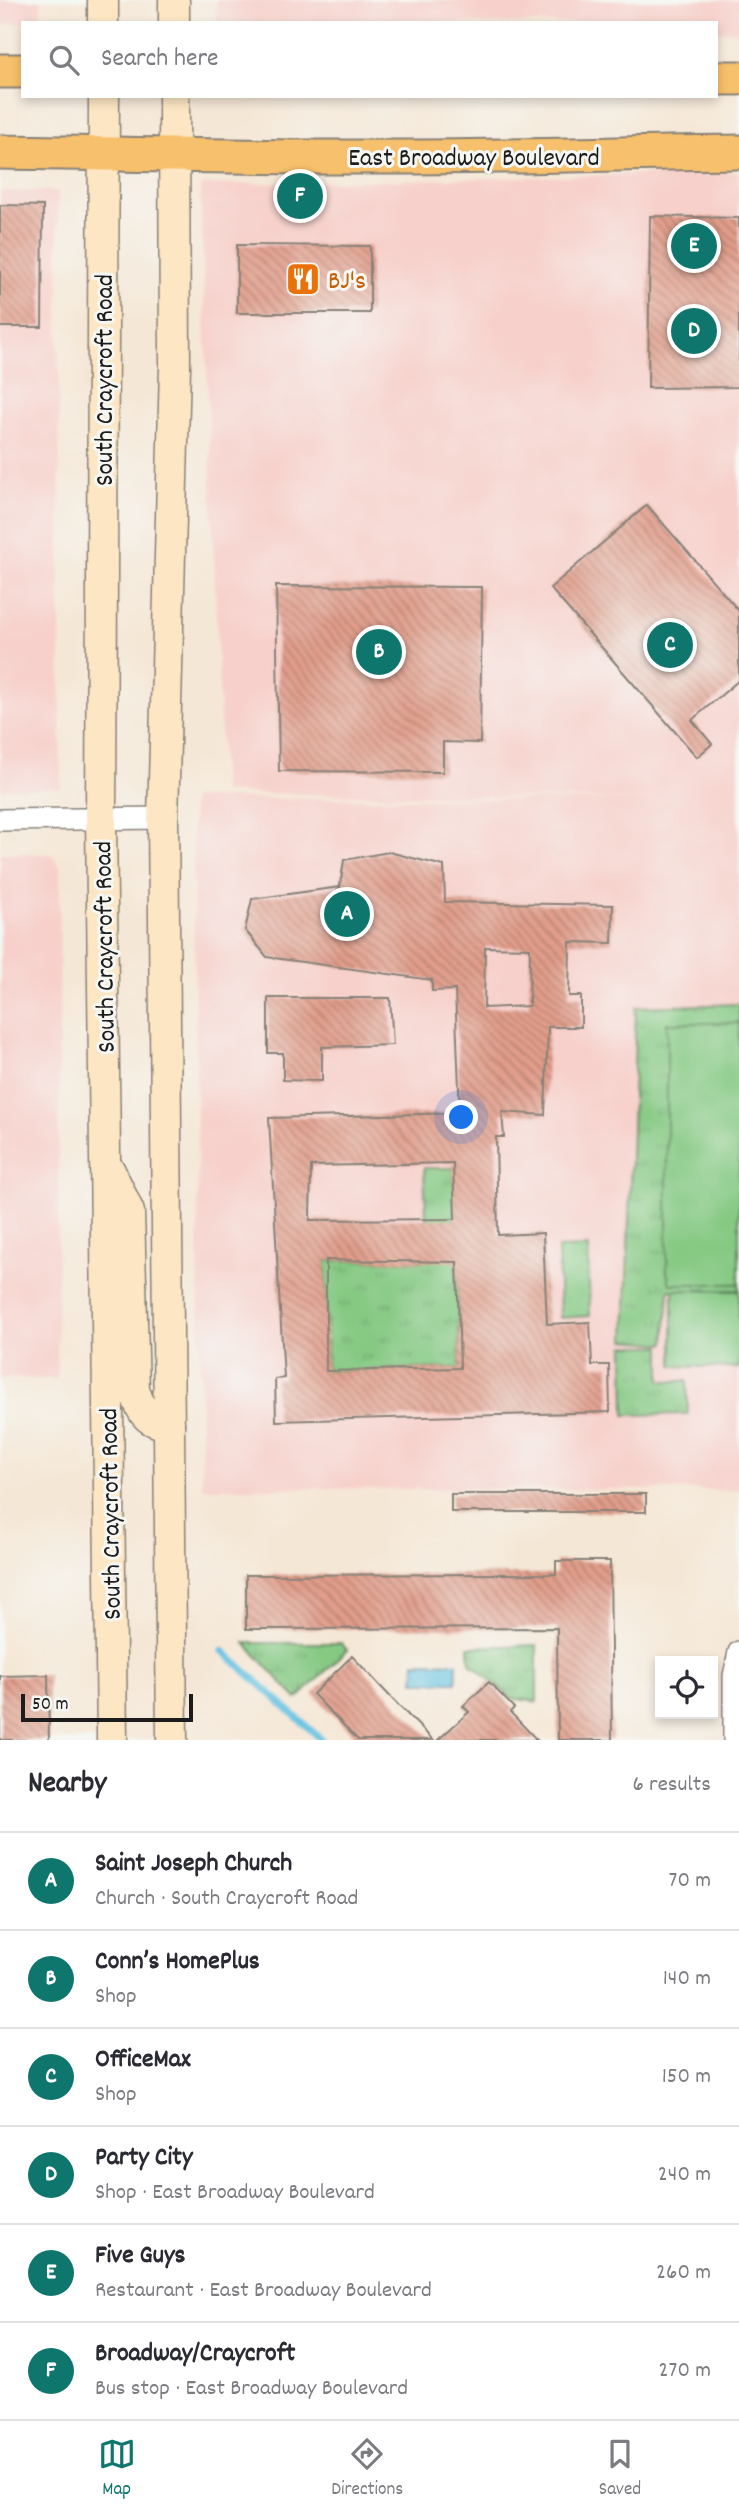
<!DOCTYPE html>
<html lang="en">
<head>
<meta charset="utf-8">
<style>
	:root { --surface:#fff; --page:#f7f7f7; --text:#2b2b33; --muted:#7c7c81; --line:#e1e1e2; --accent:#0f766e }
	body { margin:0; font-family:Dekko,sans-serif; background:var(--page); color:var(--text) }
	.controls { position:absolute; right:21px; bottom:21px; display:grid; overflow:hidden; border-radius:0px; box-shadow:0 4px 10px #0003 }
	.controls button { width:63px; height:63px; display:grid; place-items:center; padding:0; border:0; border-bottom:2px solid var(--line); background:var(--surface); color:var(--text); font:35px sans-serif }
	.scale { position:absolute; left:21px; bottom:18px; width:172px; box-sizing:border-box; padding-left:7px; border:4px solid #1c1c1c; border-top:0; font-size:19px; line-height:24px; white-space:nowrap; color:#1c1c1c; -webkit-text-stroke:5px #f6f6f2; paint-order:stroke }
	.you { position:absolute; left:462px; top:1118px; width:24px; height:24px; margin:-18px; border:5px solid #fff; border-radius:50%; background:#1a73e8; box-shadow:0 0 0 10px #1a73e833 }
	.badge { display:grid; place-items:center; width:46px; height:46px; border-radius:50%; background:var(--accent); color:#fff; font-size:23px; font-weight:700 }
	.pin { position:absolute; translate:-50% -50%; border:4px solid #fff; box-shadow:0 2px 7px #0006 }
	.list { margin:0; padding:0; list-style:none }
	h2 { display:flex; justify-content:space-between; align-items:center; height:91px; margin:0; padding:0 28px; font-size:30px }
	h2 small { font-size:23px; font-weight:400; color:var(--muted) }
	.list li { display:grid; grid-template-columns:46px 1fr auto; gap:21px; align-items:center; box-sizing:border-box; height:98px; padding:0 28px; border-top:2px solid var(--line) }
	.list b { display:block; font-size:26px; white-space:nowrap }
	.list p { margin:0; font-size:23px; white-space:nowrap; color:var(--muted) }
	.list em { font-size:23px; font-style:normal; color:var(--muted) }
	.icon { flex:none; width:38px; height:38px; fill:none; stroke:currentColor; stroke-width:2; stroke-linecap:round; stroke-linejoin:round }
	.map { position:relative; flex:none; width:739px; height:1740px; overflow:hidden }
	.search { position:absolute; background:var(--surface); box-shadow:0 4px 10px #0003; left:21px; right:21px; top:21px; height:77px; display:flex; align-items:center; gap:18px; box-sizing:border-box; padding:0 24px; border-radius:0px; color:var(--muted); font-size:26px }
	.sheet { height:679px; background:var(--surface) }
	nav { display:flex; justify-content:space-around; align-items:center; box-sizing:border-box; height:98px; border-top:2px solid var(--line); background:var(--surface); font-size:19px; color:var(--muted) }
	nav a { display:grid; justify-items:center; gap:4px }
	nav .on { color:var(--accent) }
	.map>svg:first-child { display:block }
</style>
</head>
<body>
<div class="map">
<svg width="739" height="1740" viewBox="0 0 739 1740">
	<defs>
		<pattern id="grass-tufts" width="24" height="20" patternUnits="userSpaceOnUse" patternTransform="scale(1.75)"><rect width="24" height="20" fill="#85c983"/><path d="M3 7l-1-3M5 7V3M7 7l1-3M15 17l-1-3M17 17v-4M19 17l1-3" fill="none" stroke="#72ac71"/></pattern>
		<pattern id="water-ripples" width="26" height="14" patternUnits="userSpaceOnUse" patternTransform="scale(1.75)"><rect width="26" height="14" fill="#64c2e2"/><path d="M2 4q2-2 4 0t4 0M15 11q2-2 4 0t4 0" fill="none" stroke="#56a6c1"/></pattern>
		<pattern id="building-back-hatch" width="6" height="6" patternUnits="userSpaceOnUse" patternTransform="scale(1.75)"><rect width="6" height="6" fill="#e19d8a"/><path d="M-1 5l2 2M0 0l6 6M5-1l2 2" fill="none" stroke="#b67f70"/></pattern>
	</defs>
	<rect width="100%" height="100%" fill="#f6f6f2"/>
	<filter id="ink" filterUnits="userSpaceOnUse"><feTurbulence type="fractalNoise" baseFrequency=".0143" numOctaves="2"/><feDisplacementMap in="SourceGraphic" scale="14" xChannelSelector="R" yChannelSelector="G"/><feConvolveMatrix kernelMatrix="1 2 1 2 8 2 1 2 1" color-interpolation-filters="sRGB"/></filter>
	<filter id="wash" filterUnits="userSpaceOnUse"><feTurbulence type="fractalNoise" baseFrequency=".00686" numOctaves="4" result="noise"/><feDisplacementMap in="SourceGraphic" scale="28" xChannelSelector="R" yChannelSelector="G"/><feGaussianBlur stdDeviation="1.57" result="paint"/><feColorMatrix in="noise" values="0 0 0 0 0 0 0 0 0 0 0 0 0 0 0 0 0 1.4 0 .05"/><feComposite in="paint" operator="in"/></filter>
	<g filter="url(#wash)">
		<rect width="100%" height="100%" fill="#f5e7d6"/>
		<g fill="#f7d0cb">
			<path d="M0,0H41V23L0,24Z"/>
			<path d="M216,0H739V32L716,31V23H217Z"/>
			<path d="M739,172V1490L202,1488L192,798L689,800L223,793L200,185Z"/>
			<path d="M0,191H58L61,788L0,789Z"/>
			<path d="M0,853L51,854L60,866L57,1379L3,1378L0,1381Z"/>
		</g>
		<g fill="url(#grass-tufts)" stroke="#507250" stroke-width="2">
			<path d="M739,1004V1290H669L665,1344L625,1340L636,1007Z"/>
			<path d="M424,1168H454L460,1368L326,1371V1260L428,1261Z"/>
			<path d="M624,1346H661V1381H687L688,1414L625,1415Z"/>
			<path d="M341,1643L347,1650L297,1699L245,1643Z"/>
			<path d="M537,1645V1702L512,1698L470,1663L469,1647Z"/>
		</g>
		<g fill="#85c983" stroke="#507250" stroke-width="2">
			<path d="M667,1023H739V1284H670L667,1273Z"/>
			<path d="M588,1247L590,1316L560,1318L558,1248Z"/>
			<path d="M673,1290L739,1291V1368L673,1366Z"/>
		</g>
		<path fill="url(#water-ripples)" stroke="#406f7f" stroke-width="2" d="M415,1662L457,1663L456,1682H414Z"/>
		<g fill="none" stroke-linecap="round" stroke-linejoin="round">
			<path stroke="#64c2e2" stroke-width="7" d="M223,1651L322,1740"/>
		</g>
		<g id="blocks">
			<g fill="url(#building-back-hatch)" fill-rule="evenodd">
				<path d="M0,205L43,206L42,327H0Z"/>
				<path d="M650,216L739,218V387L648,388Z"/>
				<path d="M237,245L370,246V313H237Z"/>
				<path d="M647,505L739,611V680L692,720L712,744L697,757L550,588Z"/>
				<path d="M276,586L482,587L480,743L443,742V772L279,771Z"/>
				<path d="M389,852L444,866L445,902L613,905L612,943L570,942L569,996H581V1027H548L545,1115L502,1112L504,1137H496L498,1235L543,1233L547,1324L590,1322L592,1365H609L610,1412L276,1421L275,1379L284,1378L269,1118L460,1113L455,990L432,991V980L267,957L245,930L252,899L340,887L344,860ZM485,947L530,948L529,1006L484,1008ZM453,1163L455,1219L310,1220L311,1166ZM326,1260L457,1262L460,1368L326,1371Z"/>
				<path d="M268,998H390L393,1045L322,1047V1081L283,1080V1053H268Z"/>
				<rect x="451" y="1494" width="195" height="18"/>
				<path d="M556,1561H610L612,1740H558L557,1628L246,1629V1575L556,1574Z"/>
				<path d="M352,1656L400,1707L433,1740H358L313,1694Z"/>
				<path d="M48,1675L49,1740H0V1676Z"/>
				<path d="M489,1682L514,1708L510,1712L537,1740H438L469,1712L463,1706Z"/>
			</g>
		</g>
	</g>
	<g filter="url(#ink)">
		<use href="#blocks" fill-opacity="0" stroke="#888279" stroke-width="2"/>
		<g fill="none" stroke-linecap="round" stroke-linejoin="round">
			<g stroke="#888279" stroke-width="24">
				<g id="minor">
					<path d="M0,820L163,818"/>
					<path d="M734,1740V1676L739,1652"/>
				</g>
			</g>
			<g stroke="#888279" stroke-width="33">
				<g id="secondary">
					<path d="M103,0V23"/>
					<path d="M174,0V23"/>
					<path d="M104,96L101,818L112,1740"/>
					<path d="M110,1171L129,1212L134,1390C142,1410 144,1423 169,1424"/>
					<path d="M172,1740L163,818L175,367L174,96"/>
				</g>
			</g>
			<g stroke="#888279" stroke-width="37">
				<g id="primary">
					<path d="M0,71H23"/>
					<path d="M716,78H739"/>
					<path d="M0,152C135,154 269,158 404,157C516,157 627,153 739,152"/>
				</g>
			</g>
			<use href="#minor" stroke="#fff" stroke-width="21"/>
			<use href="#secondary" stroke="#fce6c4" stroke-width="30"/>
			<use href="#primary" stroke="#f7c06c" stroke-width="33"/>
		</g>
	</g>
	<defs>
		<g id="restaurant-square" transform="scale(1.75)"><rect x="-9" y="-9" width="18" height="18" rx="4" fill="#e8710a" stroke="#f6f6f2"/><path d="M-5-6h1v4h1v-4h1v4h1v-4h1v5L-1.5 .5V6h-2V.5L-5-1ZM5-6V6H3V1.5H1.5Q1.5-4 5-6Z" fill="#fff"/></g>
	</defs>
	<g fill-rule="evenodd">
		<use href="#restaurant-square" x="303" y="279"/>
	</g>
	<g text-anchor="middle" stroke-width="6" stroke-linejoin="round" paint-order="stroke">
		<g font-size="26" fill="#1c1c1c" stroke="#f6f6f2">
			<text x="474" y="165">East Broadway Boulevard</text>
			<text transform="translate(103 380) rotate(-90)" y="9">South Craycroft Road</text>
			<text transform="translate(103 947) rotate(-91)" y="9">South Craycroft Road</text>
			<text transform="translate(109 1514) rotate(-91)" y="9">South Craycroft Road</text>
		</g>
		<g font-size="26" fill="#c56008" stroke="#f6f6f2" text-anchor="start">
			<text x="328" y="288">BJ's</text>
		</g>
	</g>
</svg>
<div class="controls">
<button><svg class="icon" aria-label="locate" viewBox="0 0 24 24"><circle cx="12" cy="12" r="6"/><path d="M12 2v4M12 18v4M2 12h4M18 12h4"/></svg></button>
</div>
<div class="scale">50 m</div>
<div class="you"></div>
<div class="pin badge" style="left:347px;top:914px">A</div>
<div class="pin badge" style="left:379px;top:652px">B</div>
<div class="pin badge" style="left:670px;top:645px">C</div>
<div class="pin badge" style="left:694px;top:331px">D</div>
<div class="pin badge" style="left:694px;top:246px">E</div>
<div class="pin badge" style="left:300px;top:196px">F</div>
<div class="search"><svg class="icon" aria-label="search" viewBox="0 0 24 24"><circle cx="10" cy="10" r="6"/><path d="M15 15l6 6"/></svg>Search here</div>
</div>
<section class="sheet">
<h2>Nearby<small>6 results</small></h2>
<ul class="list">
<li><span class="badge">A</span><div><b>Saint Joseph Church</b><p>Church · South Craycroft Road</p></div><em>70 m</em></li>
<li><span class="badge">B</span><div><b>Conn’s HomePlus</b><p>Shop</p></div><em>140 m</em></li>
<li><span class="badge">C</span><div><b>OfficeMax</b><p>Shop</p></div><em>150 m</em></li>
<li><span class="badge">D</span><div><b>Party City</b><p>Shop · East Broadway Boulevard</p></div><em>240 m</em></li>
<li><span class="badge">E</span><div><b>Five Guys</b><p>Restaurant · East Broadway Boulevard</p></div><em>260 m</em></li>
<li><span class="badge">F</span><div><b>Broadway/Craycroft</b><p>Bus stop · East Broadway Boulevard</p></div><em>270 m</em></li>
</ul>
</section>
<nav>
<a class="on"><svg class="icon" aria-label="map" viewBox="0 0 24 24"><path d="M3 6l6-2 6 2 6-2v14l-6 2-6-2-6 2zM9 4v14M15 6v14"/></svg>Map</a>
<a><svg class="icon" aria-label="directions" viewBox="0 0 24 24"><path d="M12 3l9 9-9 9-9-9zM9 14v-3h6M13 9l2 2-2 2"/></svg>Directions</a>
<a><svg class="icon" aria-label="saved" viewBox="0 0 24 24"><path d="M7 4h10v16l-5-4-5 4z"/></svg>Saved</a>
</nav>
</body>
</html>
